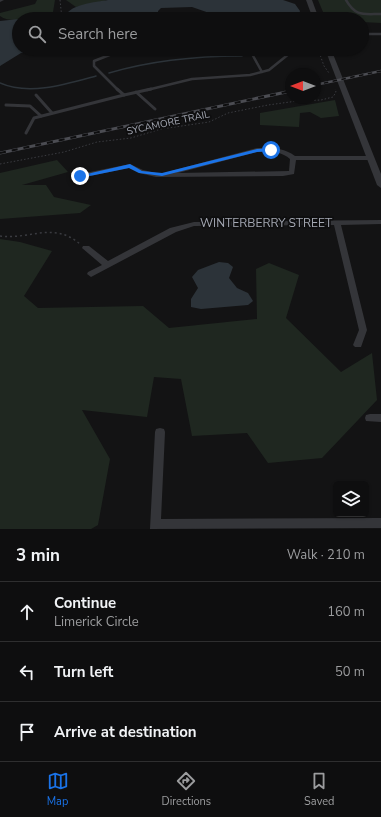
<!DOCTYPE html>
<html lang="en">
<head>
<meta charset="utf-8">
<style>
	:root { --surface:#0e0e0f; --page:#1c1c1d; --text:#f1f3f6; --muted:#9b9c9e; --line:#2e2e2f; --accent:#1a73e8 }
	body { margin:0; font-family:"Nunito Sans",sans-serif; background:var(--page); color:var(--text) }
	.controls { position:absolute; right:12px; bottom:12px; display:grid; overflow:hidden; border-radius:6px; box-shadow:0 1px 3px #0004 }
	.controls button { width:36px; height:36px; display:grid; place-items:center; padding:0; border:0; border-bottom:1px solid var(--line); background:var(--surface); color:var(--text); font:20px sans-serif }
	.compass { position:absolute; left:285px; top:68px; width:36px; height:36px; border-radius:50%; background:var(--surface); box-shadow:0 1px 3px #0004; rotate:270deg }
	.stop { position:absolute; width:12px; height:12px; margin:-9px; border:3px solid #1a73e8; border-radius:50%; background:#fff }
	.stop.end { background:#1a73e8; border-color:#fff; box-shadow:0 1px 4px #0008 }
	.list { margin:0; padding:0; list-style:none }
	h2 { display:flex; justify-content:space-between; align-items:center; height:52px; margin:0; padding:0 16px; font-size:17px }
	h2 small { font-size:13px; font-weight:400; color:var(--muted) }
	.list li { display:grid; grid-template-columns:26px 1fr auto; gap:12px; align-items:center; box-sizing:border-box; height:60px; padding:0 16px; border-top:1px solid var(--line) }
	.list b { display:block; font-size:15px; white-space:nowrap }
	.list p { margin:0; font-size:13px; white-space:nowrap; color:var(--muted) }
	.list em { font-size:13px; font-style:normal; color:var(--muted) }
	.icon { flex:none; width:22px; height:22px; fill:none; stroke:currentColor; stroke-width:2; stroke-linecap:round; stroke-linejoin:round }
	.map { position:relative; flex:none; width:381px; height:529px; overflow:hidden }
	.search { position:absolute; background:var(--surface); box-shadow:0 1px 3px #0004; left:12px; right:12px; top:12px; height:44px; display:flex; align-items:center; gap:10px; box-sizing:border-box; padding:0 14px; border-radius:22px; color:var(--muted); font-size:15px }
	.sheet { height:232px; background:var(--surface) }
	nav { display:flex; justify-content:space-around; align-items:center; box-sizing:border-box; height:56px; border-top:1px solid var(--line); background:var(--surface); font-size:11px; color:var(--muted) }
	nav a { display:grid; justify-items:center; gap:2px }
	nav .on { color:var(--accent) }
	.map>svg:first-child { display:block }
</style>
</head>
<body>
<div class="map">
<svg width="381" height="529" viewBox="0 0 381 529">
	<rect width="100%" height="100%" fill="#131314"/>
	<g fill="#1f2720">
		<path d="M37,0H55L53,12C39,17 12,25 0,16V13L35,4Z"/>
		<path d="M66,0H108L76,7Z"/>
		<path d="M318,0H381V23L362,22V19H326Z"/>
		<path d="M335,100L339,116L321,118L310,112L300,113L299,127L260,125V113Z"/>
		<path d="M57,160L68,172L22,185H46L54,197L91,205L80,213L0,219V173Z"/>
		<path d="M0,239L20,242L52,251L24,296L38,308L143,306L169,328L257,319L256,269L269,263L299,275L286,318L341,372L372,353L377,400L322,458L268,463L247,433L192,436L181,379L154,377L147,417L82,410L110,459L98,525L91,529H0Z"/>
	</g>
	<g fill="#2c3339">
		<path d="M108,0H283L295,4L300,11L298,17L280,19L237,18L218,16L192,7L161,8L158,11V15L152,19H65C66,4 97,2 108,0Z"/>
		<path d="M37,17L49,19H19V49H82L37,51L21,53L0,66V21Z"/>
		<path d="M219,262L228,263L233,267L229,278L237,288L248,293L253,301L248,305L201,309L191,307V299L198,288L192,277L198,270Z"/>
	</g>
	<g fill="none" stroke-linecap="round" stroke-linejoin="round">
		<g stroke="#2c3339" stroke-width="1.5">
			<path d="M265,54L282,50"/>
			<path d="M109,73C153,60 197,56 242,56"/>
			<path d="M0,83C29,96 67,84 96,76"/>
		</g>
		<g stroke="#3a3b40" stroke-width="1" stroke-dasharray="1.5 2" stroke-linecap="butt">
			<path d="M60,0L62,19"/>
			<path d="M318,49L324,66L329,73"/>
			<path d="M0,164L64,152L97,142L131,138L161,129L209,122L228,113L268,105L297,101L321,100L333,97L336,92L335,89"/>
		</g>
		<path stroke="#3a3b40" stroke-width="1.5" stroke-dasharray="2 3" stroke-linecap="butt" d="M0,236C30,240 53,221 80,244"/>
		<g stroke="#343539" stroke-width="2.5">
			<path d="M346,0C356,17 363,14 381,14"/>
			<path d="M362,34H381"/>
			<path d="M129,49C146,57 159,56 176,49"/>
			<path d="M247,49L252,54L262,72"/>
			<path d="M303,49L309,50"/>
			<path d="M118,90L94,66V61L125,49"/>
			<path d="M147,90L192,79L250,75L269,70L295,49"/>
		</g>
		<g stroke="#343539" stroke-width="3">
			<path d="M117,89L124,95L151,89"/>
			<path d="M136,92L155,109"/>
			<path d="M36,95L52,113"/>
			<path d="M6,105L30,106L41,116"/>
			<path d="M26,133L34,118L124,95"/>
		</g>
		<g fill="#343539" fill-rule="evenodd">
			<path d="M0,0H4L0,2Z"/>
			<path d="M257,148C271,148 283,147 295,156H369L372,158L369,160H296L294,174L283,176L156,177L139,173L129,168L80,178L77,176L80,174L130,164L143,170L156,173H170L171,171ZM257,152C270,152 279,150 290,159L289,171L178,173Z"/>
			<path d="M381,220V224L341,225L367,330L361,347H355L353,345L359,330L334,225L194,226L176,232L91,277L87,274L88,272L102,265L82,248L83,246H89L108,261L170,228L194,222Z"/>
			<path d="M370,414H381V422L366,421L365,418L366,415Z"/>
			<path d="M160,428L164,429L165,432L161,519L381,518V528L150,529L155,432L156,429Z"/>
		</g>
		<g fill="#343539" fill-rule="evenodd">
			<path d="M306,0H312L319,19H313Z"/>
			<path d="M325,49H331L381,174V188L377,185Z"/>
		</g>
		<g stroke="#4b4c52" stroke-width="2.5">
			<path id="rail-far1" d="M315,85L381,71"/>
		</g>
		<g stroke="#4b4c52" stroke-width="3">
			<path id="rail" d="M0,153L291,91"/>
		</g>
		<use href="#rail-far1" stroke="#0e0e0f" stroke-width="1.5" stroke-dasharray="4.5" stroke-linecap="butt"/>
		<use href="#rail" stroke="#0e0e0f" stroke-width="2" stroke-dasharray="6" stroke-linecap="butt"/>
	</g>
	<path fill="#1a73e8" d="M271,148L273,149V151L257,152L162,176L139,173L129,168L80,178L78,176L130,164L142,171L162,173L257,149Z"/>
	<g text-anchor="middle" stroke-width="3.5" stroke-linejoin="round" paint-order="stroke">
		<g font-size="10" fill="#a5a9b4" stroke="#0e0e0f">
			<text transform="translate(168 122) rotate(-12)" y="4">SYCAMORE TRAIL</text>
		</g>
		<g font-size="12" fill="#a5a9b4" stroke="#0e0e0f">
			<text x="266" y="227">WINTERBERRY STREET</text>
		</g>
	</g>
</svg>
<div class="controls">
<button><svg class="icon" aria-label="layers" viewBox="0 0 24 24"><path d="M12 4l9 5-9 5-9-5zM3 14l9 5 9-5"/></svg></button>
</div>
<svg class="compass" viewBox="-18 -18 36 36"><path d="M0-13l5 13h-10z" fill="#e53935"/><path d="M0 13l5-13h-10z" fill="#9b9c9e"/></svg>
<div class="stop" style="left:271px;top:150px"></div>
<div class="stop end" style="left:80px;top:176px"></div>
<div class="search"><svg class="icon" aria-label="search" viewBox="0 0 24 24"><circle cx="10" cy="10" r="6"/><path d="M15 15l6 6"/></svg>Search here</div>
</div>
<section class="sheet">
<h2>3 min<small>Walk · 210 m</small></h2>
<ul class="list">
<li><svg class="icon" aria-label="ahead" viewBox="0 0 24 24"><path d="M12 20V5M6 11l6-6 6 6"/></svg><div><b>Continue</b><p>Limerick Circle</p></div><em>160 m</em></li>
<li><svg class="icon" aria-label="left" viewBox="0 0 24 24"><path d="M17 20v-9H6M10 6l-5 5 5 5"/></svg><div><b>Turn left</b></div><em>50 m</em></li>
<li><svg class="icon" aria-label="arrive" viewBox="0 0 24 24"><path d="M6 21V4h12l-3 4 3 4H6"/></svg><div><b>Arrive at destination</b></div></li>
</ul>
</section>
<nav>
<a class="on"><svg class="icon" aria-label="map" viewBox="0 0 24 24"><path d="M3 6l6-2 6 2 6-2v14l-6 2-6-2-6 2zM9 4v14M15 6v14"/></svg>Map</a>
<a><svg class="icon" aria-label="directions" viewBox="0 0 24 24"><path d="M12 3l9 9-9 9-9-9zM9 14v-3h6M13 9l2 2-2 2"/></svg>Directions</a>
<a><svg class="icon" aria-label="saved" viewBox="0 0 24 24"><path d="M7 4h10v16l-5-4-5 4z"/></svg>Saved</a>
</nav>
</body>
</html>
